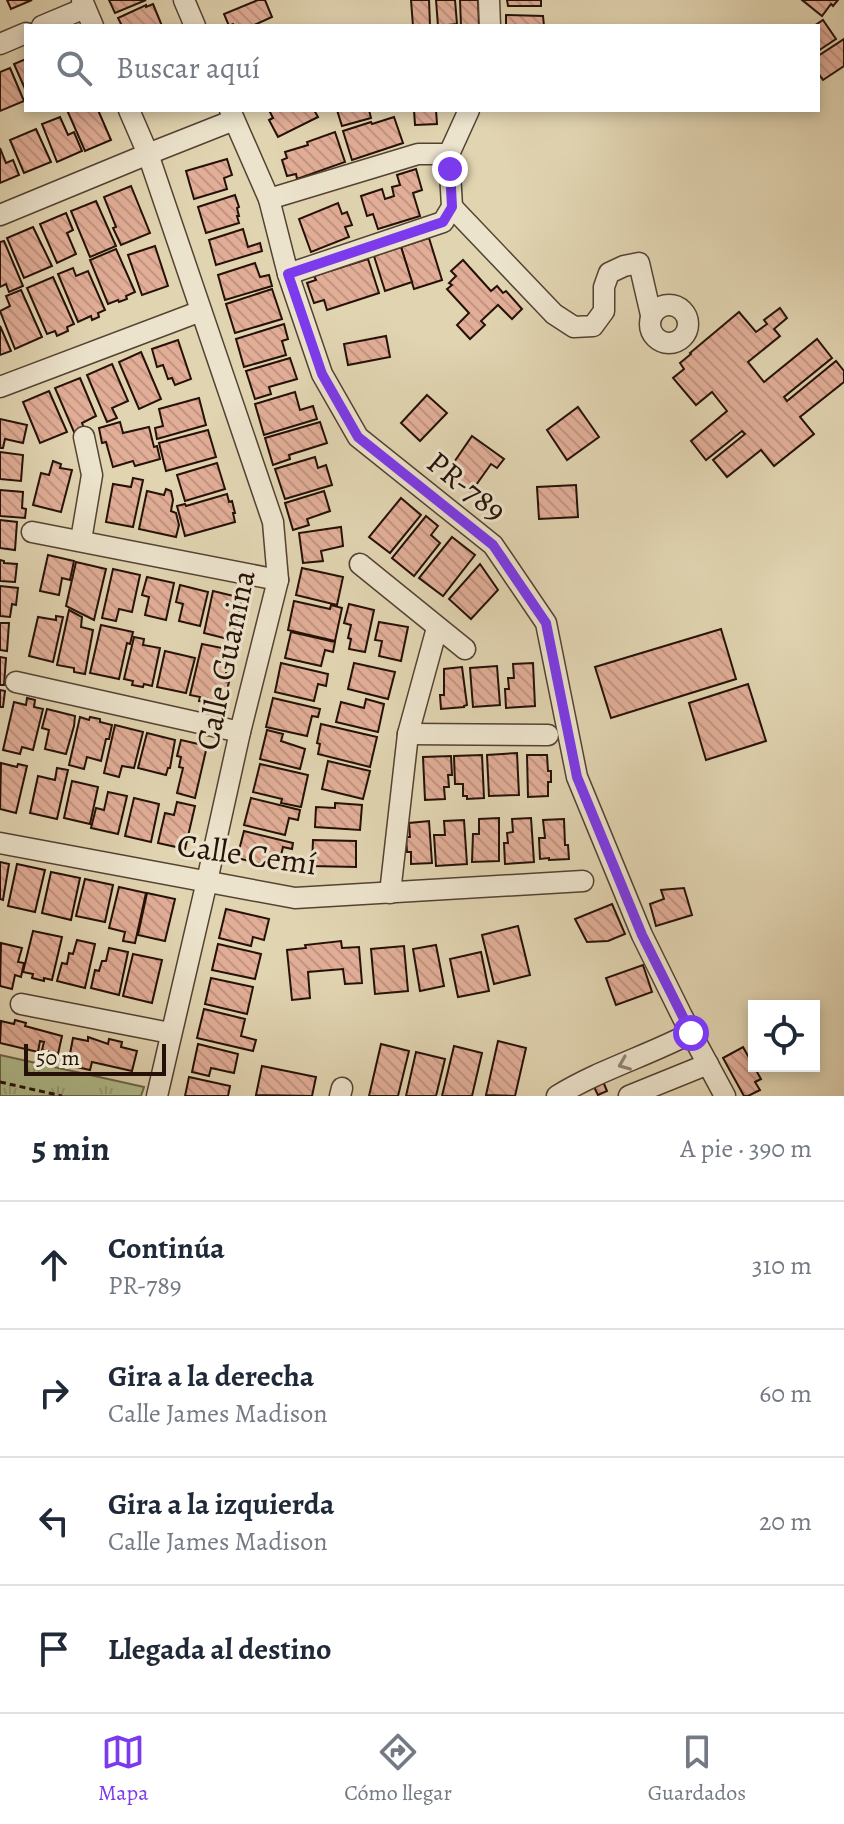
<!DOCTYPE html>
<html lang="es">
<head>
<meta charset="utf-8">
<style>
	:root { --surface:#fff; --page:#f2f2f3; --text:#1f2937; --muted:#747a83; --line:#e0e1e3; --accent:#7c3aed }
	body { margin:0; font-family:Alegreya,serif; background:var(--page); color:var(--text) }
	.controls { position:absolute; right:24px; bottom:24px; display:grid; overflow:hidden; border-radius:0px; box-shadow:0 4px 12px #0003 }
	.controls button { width:72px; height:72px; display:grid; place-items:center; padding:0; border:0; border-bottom:2px solid var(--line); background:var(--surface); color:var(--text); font:40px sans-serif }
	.scale { position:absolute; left:24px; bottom:20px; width:142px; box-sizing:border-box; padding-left:8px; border:4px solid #251107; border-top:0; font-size:22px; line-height:28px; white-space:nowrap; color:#251107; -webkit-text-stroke:6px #ece3cc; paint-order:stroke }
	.stop { position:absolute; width:24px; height:24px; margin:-18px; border:6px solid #7c3aed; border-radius:50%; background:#fff }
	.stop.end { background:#7c3aed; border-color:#fff; box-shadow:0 2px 8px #0008 }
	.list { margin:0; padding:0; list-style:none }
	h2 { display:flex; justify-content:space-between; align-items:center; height:104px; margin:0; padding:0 32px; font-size:34px }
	h2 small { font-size:26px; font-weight:400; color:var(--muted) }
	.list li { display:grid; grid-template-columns:52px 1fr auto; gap:24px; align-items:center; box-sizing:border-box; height:128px; padding:0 32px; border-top:2px solid var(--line) }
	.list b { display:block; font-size:30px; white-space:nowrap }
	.list p { margin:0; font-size:26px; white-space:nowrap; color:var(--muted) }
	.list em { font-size:26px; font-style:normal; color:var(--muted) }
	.icon { flex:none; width:44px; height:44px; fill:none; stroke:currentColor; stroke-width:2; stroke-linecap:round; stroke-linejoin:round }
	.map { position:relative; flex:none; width:844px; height:1096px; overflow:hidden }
	.search { position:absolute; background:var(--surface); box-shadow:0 4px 12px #0003; left:24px; right:24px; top:24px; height:88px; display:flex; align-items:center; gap:20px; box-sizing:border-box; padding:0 28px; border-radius:0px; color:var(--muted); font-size:30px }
	.sheet { height:616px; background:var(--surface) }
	nav { display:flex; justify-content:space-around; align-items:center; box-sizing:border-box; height:112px; border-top:2px solid var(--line); background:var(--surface); font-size:22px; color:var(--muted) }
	nav a { display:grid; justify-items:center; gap:4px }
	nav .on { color:var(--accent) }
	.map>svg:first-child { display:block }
</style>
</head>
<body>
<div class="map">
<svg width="844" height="1096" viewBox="0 0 844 1096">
	<defs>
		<pattern id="grass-tufts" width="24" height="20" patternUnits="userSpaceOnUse" patternTransform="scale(2)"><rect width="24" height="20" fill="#b1bd8d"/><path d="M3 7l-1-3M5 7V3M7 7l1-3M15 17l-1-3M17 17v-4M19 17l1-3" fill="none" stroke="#98a178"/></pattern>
		<pattern id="building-back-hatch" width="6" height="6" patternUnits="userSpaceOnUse" patternTransform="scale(2)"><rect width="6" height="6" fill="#e2ae98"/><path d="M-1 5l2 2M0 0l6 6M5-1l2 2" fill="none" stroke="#c29582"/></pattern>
	</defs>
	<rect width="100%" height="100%" fill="#e1d4b1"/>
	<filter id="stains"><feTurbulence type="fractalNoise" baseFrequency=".0025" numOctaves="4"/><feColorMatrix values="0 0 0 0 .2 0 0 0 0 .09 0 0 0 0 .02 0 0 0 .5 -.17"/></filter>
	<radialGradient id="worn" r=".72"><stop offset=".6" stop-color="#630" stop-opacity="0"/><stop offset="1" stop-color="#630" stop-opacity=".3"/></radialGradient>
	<path fill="url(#grass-tufts)" stroke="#6b674a" stroke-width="2" d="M0,1055L144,1087L141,1096H0Z"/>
	<g fill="url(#building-back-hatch)" stroke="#251107" stroke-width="2">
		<path d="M7,0H32L11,9Z"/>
		<path d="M109,0H146L115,13Z"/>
		<path d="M258,0H265L272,17L252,26H234L233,24L229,26L224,14Z"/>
		<path d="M411,0H429L430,25L413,26Z"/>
		<path d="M436,0H455L457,24L438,26Z"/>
		<path d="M460,0H478L479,26H461Z"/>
		<path d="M507,0H541V6H508Z"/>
		<path d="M802,0H838L833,6L831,4L822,16Z"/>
		<path d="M153,4L162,26H122L118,18L146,5V7Z"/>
		<path d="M506,15L543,16L544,26H506Z"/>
		<path d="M823,20L836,39L818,51V26H814Z"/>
		<path d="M844,39V66L823,80L818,73V56Z"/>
		<path d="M26,59V91L14,64Z"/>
		<path d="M10,68L24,101L0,111V72Z"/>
		<path d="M67,110H98L111,140L85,151Z"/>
		<path d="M269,110H314L318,117L278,137L269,120L273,118Z"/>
		<path d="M337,110H369L371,118L342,126Z"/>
		<path d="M414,110H436L437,124L415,125Z"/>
		<path d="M60,117L68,135L74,132L82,151L57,162L42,124Z"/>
		<path d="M394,117L403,143L352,160L343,131L371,122L372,124Z"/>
		<path d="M36,129L51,162L24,173L10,140Z"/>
		<path d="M335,132L345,162L297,179L296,174L287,176L282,160L287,158L285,152L308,145L307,142Z"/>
		<path d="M0,148L6,163L13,160L19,175L0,183Z"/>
		<path d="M227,159L232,175L224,178L227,189L194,199L186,171Z"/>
		<path d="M416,169L422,190L413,193L420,216L378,229L373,214L367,216L361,196L382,189L385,199L394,196L392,187L400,185L397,175Z"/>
		<path d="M131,186L150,233L121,245L113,228L116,227L104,197Z"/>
		<path d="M235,195L239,207L237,208L239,216H237L239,223L206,233L198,207Z"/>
		<path d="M96,201L116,246L90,257L71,211Z"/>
		<path d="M338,203L342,214L347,212L352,225L345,227L349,237L311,252L299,219Z"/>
		<path d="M66,213L73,230L67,233L76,254L57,263L40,224Z"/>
		<path d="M33,227L52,266L24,278L7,238Z"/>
		<path d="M243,229L248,247L260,243L262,251L216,265L209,240Z"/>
		<path d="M429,238L442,280L414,289L401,247Z"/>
		<path d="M4,241L23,286L9,292L6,284L0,287V242Z"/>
		<path d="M155,246L168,286L142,295L128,255Z"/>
		<path d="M401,247L412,282L385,291L374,256Z"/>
		<path d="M116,249L135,292L126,296L127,299L119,302L118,300L108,304L90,260Z"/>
		<path d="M368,259L379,293L327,310L324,300L314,303L307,283L316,280L314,276Z"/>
		<path d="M463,260L491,291L497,286L503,293L506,291L522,309L512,319L498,305L481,321L485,325L470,339L457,325L469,313L447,289L452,285L449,283L456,276L451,271Z"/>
		<path d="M255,263L260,277L269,275L272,286L225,300L218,275Z"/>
		<path d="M73,268L76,276L88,271L105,310L98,313L99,317L92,320L91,316L78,322L58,274Z"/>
		<path d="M53,277L74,324L67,327L68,331L57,336L55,331L47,334L27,288Z"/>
		<path d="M272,289L282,319L235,333L226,304Z"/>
		<path d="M21,290L42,337L15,349L0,311L10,306L6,296Z"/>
		<path d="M780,308L787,318L774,329L780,336L748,362L764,382L817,339L832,358L784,397L787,401L836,361L844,371V382L800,417L814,434L774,466L761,450L727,477L713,460L745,434L742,431L706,460L691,441L727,411L712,392L696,405L673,378L684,369L680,363L691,354L690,353L739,312L756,332L767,324L764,320Z"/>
		<path d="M284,324L288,339L282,341L286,355L244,367L236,339Z"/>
		<path d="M0,326L11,351L0,355Z"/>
		<path d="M386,336L390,357L348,365L344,344Z"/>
		<path d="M178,340L191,379L175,385L172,378L168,379L163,365L157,367L152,349Z"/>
		<path d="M141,352L161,399L139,409L119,362Z"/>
		<path d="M290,358L297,379L269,387L271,394L255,399L246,371Z"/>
		<path d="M112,364L128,401L112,408L117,418L107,422L87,375Z"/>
		<path d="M80,378L96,416L82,423L84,428L74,432L55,388Z"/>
		<path d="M49,391L67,432L40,443L23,402Z"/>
		<path d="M295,392L300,410L313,406L317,419L264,435L255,404Z"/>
		<path d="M427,395L447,413L420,441L401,423Z"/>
		<path d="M199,398L206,425L157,439L155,428L163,426L159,409Z"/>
		<path d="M578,407L599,437L567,460L547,430Z"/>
		<path d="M0,419L27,425L23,443L5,439L3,448H0Z"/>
		<path d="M120,422L123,433L149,427L154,447L157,446L160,459L135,466L133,461L113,467L106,442L102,443L99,428Z"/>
		<path d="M320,422L327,443L289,455L290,459L273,465L265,438Z"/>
		<path d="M208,430L216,457L166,471L159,443Z"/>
		<path d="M472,436L504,459L497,468L491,464L471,492L446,474Z"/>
		<path d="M0,452L23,455L21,481L0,479Z"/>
		<path d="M315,457L318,468L326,465L332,485L285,499L275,469Z"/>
		<path d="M53,461L61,464L60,468L72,470L61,512L33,505L41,473L49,475Z"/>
		<path d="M217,463L225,489L185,501L177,475Z"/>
		<path d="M133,478L143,480L133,527L106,522L113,484L131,487Z"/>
		<path d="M576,485L578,517L539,519L537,487Z"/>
		<path d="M166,489L171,491L173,500L171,511L176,513L179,525L176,537L139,529L147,491L164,495Z"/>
		<path d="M0,490L23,492L22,508L26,509L25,518L0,516Z"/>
		<path d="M324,491L330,511L307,519L309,525L293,530L285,503Z"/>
		<path d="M227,494L229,502L232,501L235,513H233L235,522L185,536L177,506L185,504L186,506Z"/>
		<path d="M401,498L421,515L390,553L369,537Z"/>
		<path d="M426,516L438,526L431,535L440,543L414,576L392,558Z"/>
		<path d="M0,520L17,522L15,550L0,548Z"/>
		<path d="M341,527L343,546L321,551L323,561L303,563L299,533Z"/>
		<path d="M452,537L475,555L443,596L419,578Z"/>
		<path d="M48,555L74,561L70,580L62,578L59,595L40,591Z"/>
		<path d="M0,560L4,561V563L17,564L15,582L0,581Z"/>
		<path d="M76,562L106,569L94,620L66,606Z"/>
		<path d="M480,564L498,590L471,619L449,599Z"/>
		<path d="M302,568L343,577L337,605L296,595Z"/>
		<path d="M113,569L140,575L132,612L119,609L116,621L102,618Z"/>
		<path d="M147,577L174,583L166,620L145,615L149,597L142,595Z"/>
		<path d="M180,585L208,592L200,626L179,621L183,604L176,602Z"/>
		<path d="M0,586L18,588L16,605L12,604L10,617L0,616Z"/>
		<path d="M213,591L242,598L232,640L204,633Z"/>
		<path d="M294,601L330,609L331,605L342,608L335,641L288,630Z"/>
		<path d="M349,604L374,610L365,652L349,649L351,639L348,638L351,625L344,623Z"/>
		<path d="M69,610L82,617L81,627L93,630L85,674L74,672V668L57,665Z"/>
		<path d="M56,616L63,617L53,662L29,656L38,617L56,620Z"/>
		<path d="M379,622L408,627L401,661L379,656L382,641L375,640Z"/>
		<path d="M0,623H9L7,651L0,650Z"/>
		<path d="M101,625L133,632L130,644L127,643L119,679L90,673Z"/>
		<path d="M721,629L736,679L611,718L595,667Z"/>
		<path d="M291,632L335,642L333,652L325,650L321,666L285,658Z"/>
		<path d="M134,637L144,639L143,645L160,648L152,686L144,684L143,687L132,685L133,681L124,679Z"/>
		<path d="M202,644L232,650L224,681L229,682L224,703L205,698L204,702L199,701L200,697L190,695Z"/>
		<path d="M165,651L195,658L186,693L157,687Z"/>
		<path d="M0,657L6,658L4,685H0Z"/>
		<path d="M281,663L328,674L326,686L318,684L314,701L275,692Z"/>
		<path d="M354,663L395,672L388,699L348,689Z"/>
		<path d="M533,663L535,706L506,708L505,689H509L508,678H514L513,664Z"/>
		<path d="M497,666L500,705L473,707L470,668Z"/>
		<path d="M462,667L467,705L464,706V707L441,709L440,695H444V669Z"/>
		<path d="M748,684L766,741L706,760L689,703Z"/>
		<path d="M0,690L5,691L3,707H0Z"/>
		<path d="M27,698L35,700L34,707L43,709L33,750L22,747L20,754L3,750L14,702L26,705Z"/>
		<path d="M273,698L320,709L318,717L312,716L307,736L266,727Z"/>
		<path d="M366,699L384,704L378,732L336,722L341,702L364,708Z"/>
		<path d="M47,709L75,716L74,726L66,754L45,749L49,730L42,728Z"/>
		<path d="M80,717L89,720L90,717L100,719V722L112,725L109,739H106L101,761L87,757L84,769L69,765Z"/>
		<path d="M321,724L377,737L370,767L318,754L320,744L317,743Z"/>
		<path d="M115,725L143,732L134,768L122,766L119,777L104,773Z"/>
		<path d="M267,730L283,734L281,741L305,749L300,769L260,759Z"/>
		<path d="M147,733L175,740L170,768H168L166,775L138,768Z"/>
		<path d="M181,740L207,746L195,798L177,793L183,768L179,767L181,757L177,756Z"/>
		<path d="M517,753L519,795L489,796L487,755Z"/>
		<path d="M482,755L484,798L467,799V796H463V784H455L454,756Z"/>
		<path d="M527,755H547L548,771H551V782H548V796L528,797Z"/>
		<path d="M451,756L452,775H448L449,787H444L445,799L425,800L423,757Z"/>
		<path d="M328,761L370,771L363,799L322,789Z"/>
		<path d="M1,763L17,767L18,764L27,766L16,813L0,809Z"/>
		<path d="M260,764L308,775L301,807L281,803L282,799L253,792Z"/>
		<path d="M57,768L68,770L57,819L30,813L38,776L55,780Z"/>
		<path d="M72,781L98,787L90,824L64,818Z"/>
		<path d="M108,792L127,796L118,834L91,828L96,808L104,810Z"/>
		<path d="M134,798L159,804L151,842L125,836Z"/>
		<path d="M251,798L300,810L298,820L289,818L285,835L244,825Z"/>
		<path d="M177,802L195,806L185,849L158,843L165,813L174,815Z"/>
		<path d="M335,803L362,805L360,830L315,827L316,807L335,808Z"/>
		<path d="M499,818V861L472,862L473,834H479V819Z"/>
		<path d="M531,818L534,862L505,864L504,843H508L507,833L513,832L512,819Z"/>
		<path d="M564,819L565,845H568L569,859L549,860V858L540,859L539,838H545L543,820Z"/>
		<path d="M464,820L467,864L436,866L434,835H445L444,821Z"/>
		<path d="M429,821L432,863L411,864V852H407L406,837H410L409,823Z"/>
		<path d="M244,831L293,843L292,849L283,847L278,868L237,858Z"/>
		<path d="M313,840L356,841V867L312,866Z"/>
		<path d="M0,862L9,864L3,900L0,899Z"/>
		<path d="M17,864L45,870L35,912L8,906Z"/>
		<path d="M51,872L80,878L71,920L42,913Z"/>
		<path d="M85,879L113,885L105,922L76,916Z"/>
		<path d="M119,887L146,893L135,943L123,941L125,932L109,928Z"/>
		<path d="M684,888L692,915L656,926L650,904L664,899L661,890Z"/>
		<path d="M147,893L175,899L165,941L138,935Z"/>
		<path d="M612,904L625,934L608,941L587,942L575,919Z"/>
		<path d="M226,909L269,919L264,940L253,937L251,946L219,938Z"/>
		<path d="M518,926L530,975L494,984L482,935Z"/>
		<path d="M33,931L62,937L52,980L44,978V981L32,978L33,974L23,972Z"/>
		<path d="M77,940L95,944L85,988L57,981L62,963L67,964L69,953L73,954Z"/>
		<path d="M341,941L342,948L359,947L362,983L345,984L343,969L308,972L310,998L292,1000L287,950L306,948L305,945Z"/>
		<path d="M1,943L22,948L18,962L24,963L21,977L15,975L12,989L0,986Z"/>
		<path d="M218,944L261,954L255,979L212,970Z"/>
		<path d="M436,945L444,986L420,991L413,949Z"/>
		<path d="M404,946L408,991L375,994L371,949Z"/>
		<path d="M109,948L128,952L119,995L91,988L95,970L99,971L102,961H106Z"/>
		<path d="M481,952L489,991L458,997L450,959Z"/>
		<path d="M133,954L162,960L152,1003L123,996Z"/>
		<path d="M643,965L652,992L616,1005L606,978Z"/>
		<path d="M211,978L253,987L247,1014L205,1004Z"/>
		<path d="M204,1009L245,1019L241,1036L256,1040L253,1051L197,1038Z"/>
		<path d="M15,1020L26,1023L25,1026L62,1036L58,1054L42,1050L44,1042L40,1041L38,1052L0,1043L1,1021L14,1024Z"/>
		<path d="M88,1037L108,1044L109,1039L122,1042L121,1047L137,1051L132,1071L92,1062L90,1070L63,1064L64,1058L69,1059L73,1038L88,1041Z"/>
		<path d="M498,1041L526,1048L515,1096L486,1095Z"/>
		<path d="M198,1044L238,1054L234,1073L211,1068L209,1076L192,1072Z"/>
		<path d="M381,1044L409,1051L398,1096H369Z"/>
		<path d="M454,1046L482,1053L472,1096H442Z"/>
		<path d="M743,1047L761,1079L755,1082L760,1090L748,1096H744L723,1058Z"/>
		<path d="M416,1052L445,1059L436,1096H406Z"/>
		<path d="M262,1066L316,1077L312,1096L256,1095Z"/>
		<path d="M189,1077L230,1086L228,1096H185Z"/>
		<path d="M602,1079L607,1091L598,1095L592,1083Z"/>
	</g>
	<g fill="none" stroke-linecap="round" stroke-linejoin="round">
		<g stroke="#544232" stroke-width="23">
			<g id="minor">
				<path d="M82,0L93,26"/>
				<path d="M184,0L195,26"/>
				<path d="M489,0L490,26"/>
				<path d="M42,26L85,8"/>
				<path d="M0,44L26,33"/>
				<path d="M129,110L148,154L273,522L278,580L240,732L207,881L157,1096"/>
				<path d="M230,110L269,199L288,274L322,374L358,437L493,545L546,623L577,777L642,935L682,1016L725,1096"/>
				<path d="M269,199L418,154H449"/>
				<path d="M452,207L554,314L574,327L593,326L604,311V287L609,273L624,266L639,263L651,315"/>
				<path d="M0,215L148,154L234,120"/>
				<path d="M288,274L443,222L452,207L449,154L469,110"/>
				<circle cx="669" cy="324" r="19"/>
				<path d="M0,387L201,311"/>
				<path d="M32,532L278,580"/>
				<path d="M81,540L92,475L84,437"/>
				<path d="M360,564L465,649"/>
				<path d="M16,682L240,732"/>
				<path d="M408,734L548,735"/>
				<path d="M0,843L295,898L583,881"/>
				<path d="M390,893L408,734L437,628"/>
				<path d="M21,1004L170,1033"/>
				<path d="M340,1096L342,1088"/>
				<path d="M557,1096C599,1070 647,1056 691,1033"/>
				<path d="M629,1096L708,1064"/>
			</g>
		</g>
		<path stroke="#251107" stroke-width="3" stroke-dasharray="6 4" stroke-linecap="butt" d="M0,1082L62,1096"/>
		<use href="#minor" stroke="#ece3cc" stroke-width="20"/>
	</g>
	<defs><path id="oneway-chevron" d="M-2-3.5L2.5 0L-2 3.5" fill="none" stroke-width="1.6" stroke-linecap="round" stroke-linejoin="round" transform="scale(2)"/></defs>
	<use stroke="#928473" href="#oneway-chevron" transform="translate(624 1064) rotate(158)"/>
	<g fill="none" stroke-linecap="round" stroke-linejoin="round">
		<path stroke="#7c3aed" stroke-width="10" d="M450,169L452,207L443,222L288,274L322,374L358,437L493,545L546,623L577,777L642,935L691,1033"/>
	</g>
	<g text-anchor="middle" stroke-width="6" stroke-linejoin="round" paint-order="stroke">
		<g font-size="32" fill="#251107" stroke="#ece3cc">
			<text transform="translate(467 486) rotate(39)" y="11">PR-789</text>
			<text transform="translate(225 660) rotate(-78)" y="11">Calle Guanina</text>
			<text transform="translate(247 854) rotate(8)" y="11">Calle Cemí</text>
		</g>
	</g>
	<rect width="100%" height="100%" filter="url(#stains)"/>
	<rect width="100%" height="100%" fill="url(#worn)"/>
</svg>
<div class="controls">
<button><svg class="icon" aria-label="locate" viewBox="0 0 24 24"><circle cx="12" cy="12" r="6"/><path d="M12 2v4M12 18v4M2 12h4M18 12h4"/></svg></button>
</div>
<div class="scale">50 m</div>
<div class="stop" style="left:691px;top:1033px"></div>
<div class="stop end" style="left:450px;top:169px"></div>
<div class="search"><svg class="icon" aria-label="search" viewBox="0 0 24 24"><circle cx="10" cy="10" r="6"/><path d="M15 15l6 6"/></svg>Buscar aquí</div>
</div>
<section class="sheet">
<h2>5 min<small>A pie · 390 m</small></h2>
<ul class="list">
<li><svg class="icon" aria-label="ahead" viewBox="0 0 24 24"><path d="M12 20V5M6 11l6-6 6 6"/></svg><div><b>Continúa</b><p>PR-789</p></div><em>310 m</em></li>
<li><svg class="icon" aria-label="right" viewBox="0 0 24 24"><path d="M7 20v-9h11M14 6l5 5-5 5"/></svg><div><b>Gira a la derecha</b><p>Calle James Madison</p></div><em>60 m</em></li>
<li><svg class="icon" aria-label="left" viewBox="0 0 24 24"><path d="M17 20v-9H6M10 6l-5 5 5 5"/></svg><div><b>Gira a la izquierda</b><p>Calle James Madison</p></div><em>20 m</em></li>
<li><svg class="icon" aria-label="arrive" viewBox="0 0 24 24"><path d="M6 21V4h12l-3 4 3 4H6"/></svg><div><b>Llegada al destino</b></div></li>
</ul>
</section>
<nav>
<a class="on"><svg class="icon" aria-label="map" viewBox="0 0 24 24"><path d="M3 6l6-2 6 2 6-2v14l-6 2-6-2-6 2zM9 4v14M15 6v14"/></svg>Mapa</a>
<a><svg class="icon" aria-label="directions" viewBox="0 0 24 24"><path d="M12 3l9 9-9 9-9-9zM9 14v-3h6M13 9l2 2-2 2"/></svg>Cómo llegar</a>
<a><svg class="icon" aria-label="saved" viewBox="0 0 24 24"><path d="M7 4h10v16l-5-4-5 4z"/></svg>Guardados</a>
</nav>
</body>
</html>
